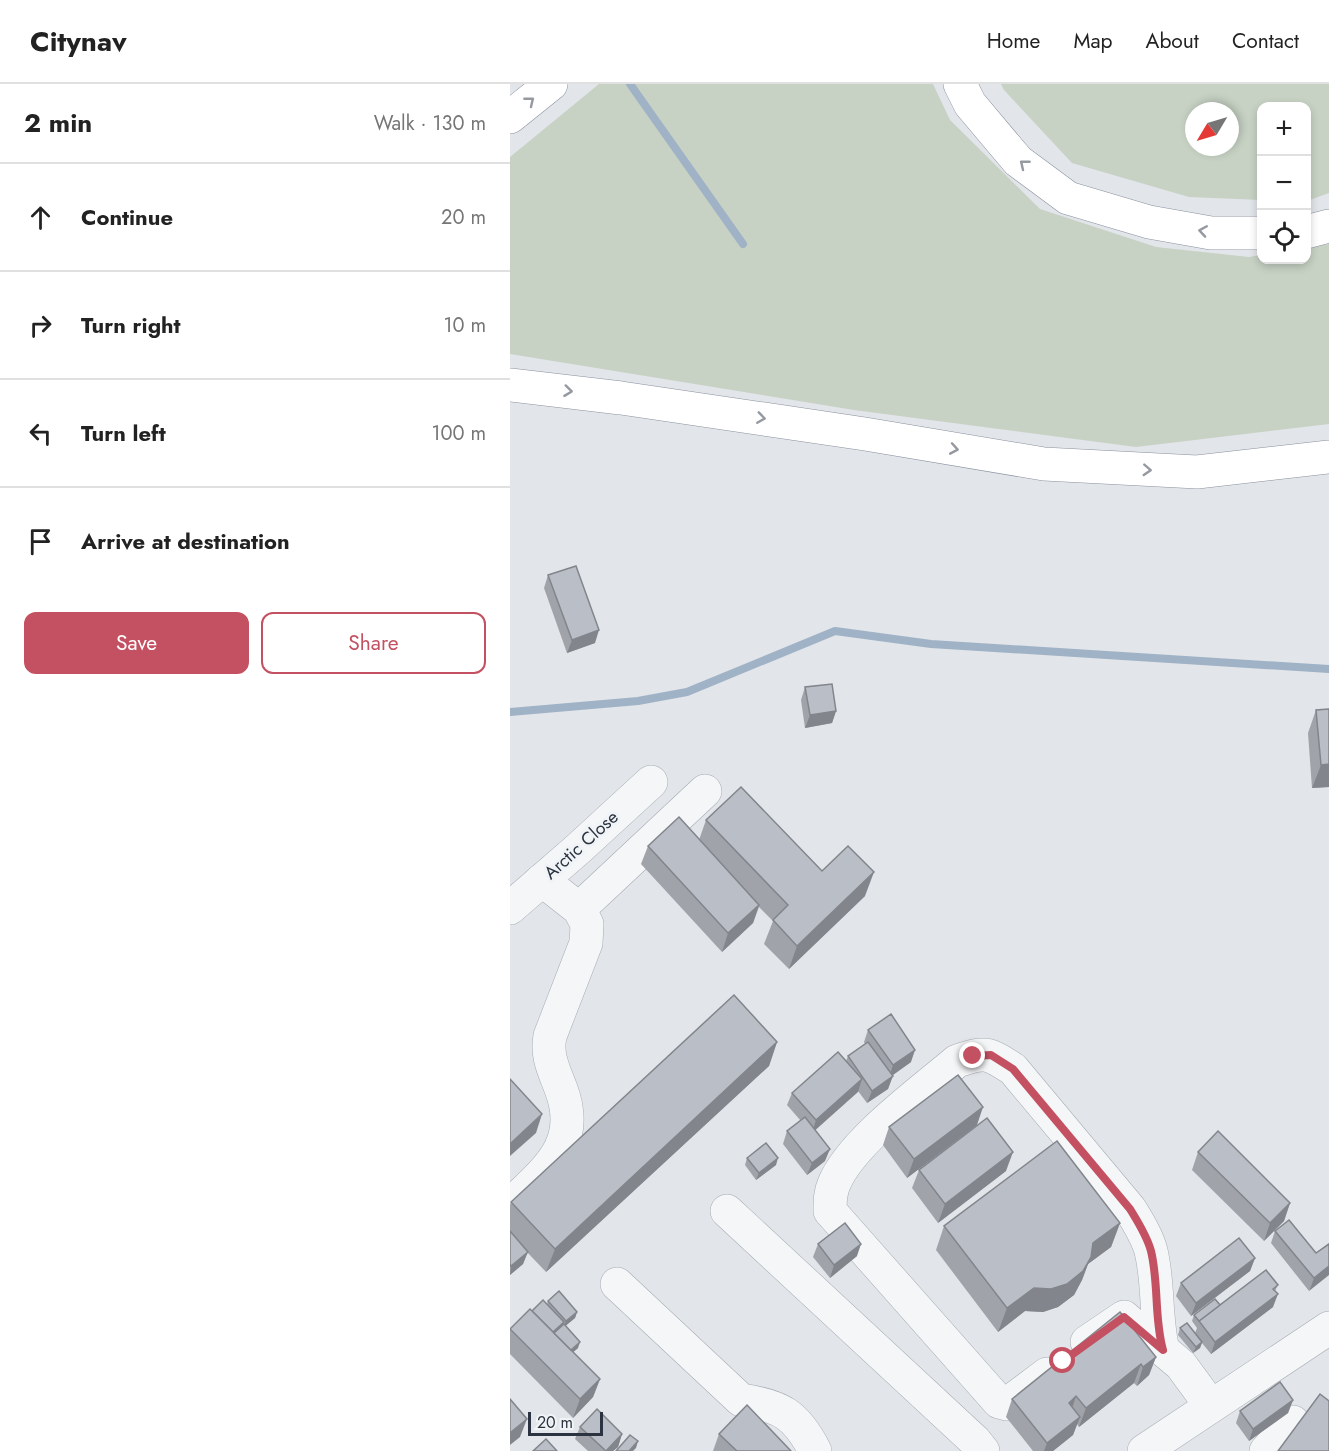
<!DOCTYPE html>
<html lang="en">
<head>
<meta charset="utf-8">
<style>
	:root { --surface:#fff; --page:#f6f6f6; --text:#222; --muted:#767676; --line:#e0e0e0; --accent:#c45161 }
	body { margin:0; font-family:Jost,sans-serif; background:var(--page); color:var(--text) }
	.controls { position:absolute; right:18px; top:18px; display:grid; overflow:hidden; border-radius:12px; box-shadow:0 3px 9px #0003 }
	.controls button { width:54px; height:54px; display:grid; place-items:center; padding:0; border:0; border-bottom:2px solid var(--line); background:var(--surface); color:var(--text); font:30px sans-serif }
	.compass { position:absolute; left:675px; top:18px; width:54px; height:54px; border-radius:50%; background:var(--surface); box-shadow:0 3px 9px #0003; rotate:232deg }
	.scale { position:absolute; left:18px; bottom:15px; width:75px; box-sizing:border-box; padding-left:6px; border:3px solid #2b3340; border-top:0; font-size:16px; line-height:21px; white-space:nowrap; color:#2b3340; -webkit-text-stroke:4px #f1f4f7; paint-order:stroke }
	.stop { position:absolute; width:18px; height:18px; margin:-14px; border:4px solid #c45161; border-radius:50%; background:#fff }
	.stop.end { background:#c45161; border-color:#fff; box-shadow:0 2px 6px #0008 }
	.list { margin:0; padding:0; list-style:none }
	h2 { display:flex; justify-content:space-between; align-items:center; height:78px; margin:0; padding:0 24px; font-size:26px }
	h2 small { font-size:20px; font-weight:400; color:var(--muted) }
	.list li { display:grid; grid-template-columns:39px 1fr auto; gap:18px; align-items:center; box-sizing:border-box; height:108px; padding:0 24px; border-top:2px solid var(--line) }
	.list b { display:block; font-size:22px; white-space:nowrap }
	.list em { font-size:20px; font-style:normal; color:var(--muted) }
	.actions { display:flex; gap:12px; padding:18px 24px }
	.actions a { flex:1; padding:14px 0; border:2px solid var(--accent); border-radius:12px; text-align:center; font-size:21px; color:var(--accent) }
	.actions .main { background:var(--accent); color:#fff }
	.icon { flex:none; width:33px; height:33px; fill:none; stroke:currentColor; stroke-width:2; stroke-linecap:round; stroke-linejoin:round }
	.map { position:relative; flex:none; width:819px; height:1367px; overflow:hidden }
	header { display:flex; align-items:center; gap:36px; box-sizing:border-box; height:84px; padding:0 30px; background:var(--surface); border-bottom:2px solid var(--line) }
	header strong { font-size:28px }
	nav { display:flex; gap:33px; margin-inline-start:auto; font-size:21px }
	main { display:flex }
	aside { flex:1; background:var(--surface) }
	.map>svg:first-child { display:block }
</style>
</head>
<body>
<header>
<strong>Citynav</strong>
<nav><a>Home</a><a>Map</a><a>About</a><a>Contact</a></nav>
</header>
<main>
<aside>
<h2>2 min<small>Walk · 130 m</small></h2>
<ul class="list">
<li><svg class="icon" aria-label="ahead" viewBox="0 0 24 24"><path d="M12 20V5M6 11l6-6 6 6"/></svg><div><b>Continue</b></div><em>20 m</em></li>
<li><svg class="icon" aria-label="right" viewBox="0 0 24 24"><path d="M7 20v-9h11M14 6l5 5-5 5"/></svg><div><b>Turn right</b></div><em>10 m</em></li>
<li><svg class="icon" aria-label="left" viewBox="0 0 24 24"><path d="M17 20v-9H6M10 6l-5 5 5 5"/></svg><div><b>Turn left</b></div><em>100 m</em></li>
<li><svg class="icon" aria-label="arrive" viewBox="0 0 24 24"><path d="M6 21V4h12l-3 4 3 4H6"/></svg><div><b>Arrive at destination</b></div></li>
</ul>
<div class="actions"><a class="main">Save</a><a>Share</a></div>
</aside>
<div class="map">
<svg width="819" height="1367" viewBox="0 0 819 1367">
	<rect width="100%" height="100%" fill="#e2e5e9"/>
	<g fill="#c7d2c4" fill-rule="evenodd">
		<path d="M89,0H423L440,36L530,125L646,163L739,173L751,171L752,176H796L797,164L819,160V340L626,363L344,326L0,270V73Z"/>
		<path d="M491,0H819V109L797,117L796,22H752L751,116L679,113L562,79L494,6ZM684,27H720V63H684Z"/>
	</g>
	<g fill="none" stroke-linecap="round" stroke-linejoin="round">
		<g stroke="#a0b2c6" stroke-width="8">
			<path d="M120,0L233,160"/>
			<path d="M0,628L128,617L177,608L325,547L421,560L819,585"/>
		</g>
		<g stroke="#a7acb3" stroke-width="34">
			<g id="minor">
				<path d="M0,824L68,765L141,698"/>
				<path d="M69,825L195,707"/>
				<path d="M0,1121C36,1086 72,1060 51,1005C44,986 36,972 40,952L76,859L77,840L69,825L32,796"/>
				<path d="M217,1127L465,1357L473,1367"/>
				<path d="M107,1200L231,1316C271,1322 286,1330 305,1367"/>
				<path d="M577,1258L614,1233L671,1281L701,1322"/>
				<path d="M537,1290L497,1320L489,1318L320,1127C320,1117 320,1109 324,1100C341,1058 412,1007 447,977C476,967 478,969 503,985L620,1125C628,1138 637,1152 641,1167C649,1200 645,1234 653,1266"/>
				<path d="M634,1367L819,1244"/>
				<path d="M756,1367L783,1338"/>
			</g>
		</g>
		<g stroke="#8a929f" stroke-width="34">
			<g id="highway">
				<path d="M450,0L460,20L508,77L558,114L639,138L701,149H752"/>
				<path d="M0,33L41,0"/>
				<path d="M796,148L819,142"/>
				<path d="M0,301L111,314L355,350L534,380L687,388L819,373"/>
			</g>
		</g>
		<use href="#minor" stroke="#f4f6f8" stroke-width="33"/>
		<use href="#highway" stroke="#fff" stroke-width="33"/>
	</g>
	<g fill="#a0a3aa">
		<path d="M38,491L85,559L57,569L34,504Z"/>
		<path d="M295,603L326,627L322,639L295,644L291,616Z"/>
		<path d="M819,625V703L802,704L798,649L806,626Z"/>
		<path d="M196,736L312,787L355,812L279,885L254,860L263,837L249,823L243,839L212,868L131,780L138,762L189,756Z"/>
		<path d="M358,946L401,978L382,991L378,1005L357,1019L348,1007L305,1046L315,1077L297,1091L273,1060L277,1047L291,1037L277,1021L282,1009L336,977L338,972L355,960L354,958Z"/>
		<path d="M267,958L259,982L36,1188L17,1168L13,1180L0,1191V1121L1,1118Z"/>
		<path d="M467,1041L397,1094L373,1061L379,1043Z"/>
		<path d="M688,1068L780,1119L774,1137L754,1157L682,1086Z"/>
		<path d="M237,1074L266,1081L246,1096L235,1081Z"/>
		<path d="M409,1086L496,1087L428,1139L402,1104Z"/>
		<path d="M610,1139L601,1163L578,1180L572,1196L564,1211L548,1223L533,1228L515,1227L488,1248L426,1166L434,1142Z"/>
		<path d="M765,1147L806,1169L819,1159L799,1207L761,1159Z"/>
		<path d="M308,1160L347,1172L320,1194L303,1173Z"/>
		<path d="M745,1174L740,1187L681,1232L666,1212L671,1199Z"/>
		<path d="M768,1201L765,1207L763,1223L701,1270L692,1259L690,1264L683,1269L668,1251L670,1244L685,1249L687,1244L682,1237L684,1231Z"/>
		<path d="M38,1217L67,1228L65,1234L55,1242L68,1264L63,1268L90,1295L83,1313L63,1334L0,1270V1245L37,1220Z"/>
		<path d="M646,1273L639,1291L627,1302L624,1299L569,1343L567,1340L563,1351L543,1367H523L496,1333L502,1315Z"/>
		<path d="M783,1316L778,1329L739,1357L726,1339L730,1327Z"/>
		<path d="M70,1343L112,1350L108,1363L103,1367H78L65,1355Z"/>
		<path d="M209,1350L281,1367H203Z"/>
	</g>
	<g fill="#82858b">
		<path d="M89,546L85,559L57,569L62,556Z"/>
		<path d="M326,627L322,639L295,644L300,631Z"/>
		<path d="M819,680V703L802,704L811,681Z"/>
		<path d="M364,788L355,812L279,885L287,862Z"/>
		<path d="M249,821L243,839L212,868L218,849Z"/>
		<path d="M267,958L259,982L36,1188L45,1165Z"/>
		<path d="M405,966L401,978L379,994L383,981Z"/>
		<path d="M383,992L378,1005L357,1019L362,1007Z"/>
		<path d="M352,995L348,1008L302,1049L306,1036Z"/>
		<path d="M473,1023L467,1041L397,1094L404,1075Z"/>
		<path d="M32,1030L26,1049L0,1072V1060Z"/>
		<path d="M320,1065L315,1077L297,1091L302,1079Z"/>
		<path d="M503,1068L496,1087L428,1139L435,1120Z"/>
		<path d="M268,1074L266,1081L246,1096L249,1089Z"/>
		<path d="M780,1119L774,1137L754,1157L760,1139Z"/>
		<path d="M610,1139L601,1163L578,1180L572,1196L564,1211L548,1223L533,1228L515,1227L488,1248L497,1224Z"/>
		<path d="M351,1160L347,1172L320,1194L324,1181Z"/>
		<path d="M18,1168L13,1180L0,1191L1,1182Z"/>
		<path d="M745,1174L740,1187L681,1232L686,1219Z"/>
		<path d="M819,1182V1191L799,1207L804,1194Z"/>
		<path d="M768,1210L763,1223L701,1270L705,1258Z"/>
		<path d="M67,1228L65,1234L53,1244L56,1237Z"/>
		<path d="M54,1238L52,1244L37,1254Z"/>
		<path d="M70,1258L68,1264L53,1277L55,1271Z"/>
		<path d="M692,1258L690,1264L683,1269L686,1263Z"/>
		<path d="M646,1273L639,1291L627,1302L633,1283Z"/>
		<path d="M631,1280L624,1299L569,1343L576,1324Z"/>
		<path d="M90,1295L83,1313L63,1334L70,1315Z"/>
		<path d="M566,1312L560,1331L559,1319Z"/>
		<path d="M783,1316L778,1329L739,1357L743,1345Z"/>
		<path d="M570,1333L563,1351L543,1367H534L537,1359Z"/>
		<path d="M17,1335L10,1353L0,1361V1349Z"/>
		<path d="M112,1350L108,1363L103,1367H96Z"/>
		<path d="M128,1357L126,1364L123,1367H119Z"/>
	</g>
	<g fill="#babec6" stroke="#82858b" stroke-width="1.5">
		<path d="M66,482L89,546L62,556L38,491Z"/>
		<path d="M322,600L326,627L300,631L295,603Z"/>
		<path d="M819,625V680L811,681L806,626Z"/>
		<path d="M231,703L312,787L338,762L364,788L287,862L263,836L278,821L196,736Z"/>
		<path d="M169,733L249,821L218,849L138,762Z"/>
		<path d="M224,911L267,958L45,1165L1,1118Z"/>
		<path d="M381,930L405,966L383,981L358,946Z"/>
		<path d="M358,958L383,992L362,1007L338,972Z"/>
		<path d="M328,968L352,995L306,1036L282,1009Z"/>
		<path d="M448,991L473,1023L404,1075L379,1043Z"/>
		<path d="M0,995L32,1030L0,1060Z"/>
		<path d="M295,1033L320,1065L302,1079L277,1047Z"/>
		<path d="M477,1034L503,1068L435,1120L409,1086Z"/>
		<path d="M708,1047L780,1119L760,1139L688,1068Z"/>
		<path d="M547,1057L610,1139L583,1159L581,1173L573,1187L557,1200L541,1205L524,1204L497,1224L434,1142Z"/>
		<path d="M256,1059L268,1074L249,1089L237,1074Z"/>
		<path d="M779,1136L806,1169L819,1160V1182L804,1194L765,1147Z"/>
		<path d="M335,1139L351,1160L324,1181L308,1160Z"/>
		<path d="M0,1147L18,1168L1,1182L0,1180Z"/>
		<path d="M729,1154L745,1174L686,1219L671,1199Z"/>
		<path d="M756,1186L768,1201L763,1205L768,1210L705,1258L689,1237Z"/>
		<path d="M49,1207L67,1228L56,1237L38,1217Z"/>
		<path d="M705,1215L710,1221L689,1237L684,1231Z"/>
		<path d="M33,1216L54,1238L43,1248L22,1227Z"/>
		<path d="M20,1225L90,1295L70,1315L0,1245Z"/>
		<path d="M610,1228L646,1273L633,1283L631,1280L576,1324L566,1312L559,1319L570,1333L537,1359L502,1315Z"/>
		<path d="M677,1239L692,1258L686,1263L670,1244Z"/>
		<path d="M54,1240L70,1258L61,1266L44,1249Z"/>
		<path d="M770,1298L783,1316L743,1345L730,1327Z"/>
		<path d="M810,1310L819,1317V1367H768Z"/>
		<path d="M0,1315L17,1335L0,1349Z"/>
		<path d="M237,1321L281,1367H227L209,1350Z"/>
		<path d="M87,1325L112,1350L96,1367L70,1343Z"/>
		<path d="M120,1351L128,1357L119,1367H106Z"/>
		<path d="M36,1355L47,1367H23Z"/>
	</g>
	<defs><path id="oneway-chevron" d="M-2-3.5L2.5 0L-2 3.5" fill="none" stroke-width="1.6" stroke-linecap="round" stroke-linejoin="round" transform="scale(1.5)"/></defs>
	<g stroke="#9599a0">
		<use href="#oneway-chevron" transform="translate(20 17) rotate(-39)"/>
		<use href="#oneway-chevron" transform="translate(514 80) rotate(-141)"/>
		<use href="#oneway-chevron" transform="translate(693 147) rotate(-171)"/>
		<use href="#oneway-chevron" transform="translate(58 307) rotate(7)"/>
		<use href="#oneway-chevron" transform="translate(251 334) rotate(8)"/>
		<use href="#oneway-chevron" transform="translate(444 365) rotate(10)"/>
		<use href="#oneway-chevron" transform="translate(637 386) rotate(3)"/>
	</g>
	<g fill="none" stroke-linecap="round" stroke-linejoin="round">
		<path stroke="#c45161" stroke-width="8" d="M463,972L481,971L503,985L620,1125C628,1138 637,1152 641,1167C649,1200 644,1234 653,1266L614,1233L553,1277"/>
	</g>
	<g text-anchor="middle" stroke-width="6" stroke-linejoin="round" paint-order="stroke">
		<g font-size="18" fill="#2b3340" stroke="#f1f4f7">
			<text transform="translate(71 761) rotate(-42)" y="6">Arctic Close</text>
		</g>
	</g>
</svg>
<div class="controls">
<button>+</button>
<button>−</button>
<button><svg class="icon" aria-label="locate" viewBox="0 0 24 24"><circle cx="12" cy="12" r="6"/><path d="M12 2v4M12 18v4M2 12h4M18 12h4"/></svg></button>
</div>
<svg class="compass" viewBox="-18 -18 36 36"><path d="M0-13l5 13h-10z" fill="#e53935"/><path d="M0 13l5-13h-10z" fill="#767676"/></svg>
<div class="scale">20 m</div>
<div class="stop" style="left:553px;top:1277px"></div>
<div class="stop end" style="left:463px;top:972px"></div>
</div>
</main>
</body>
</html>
